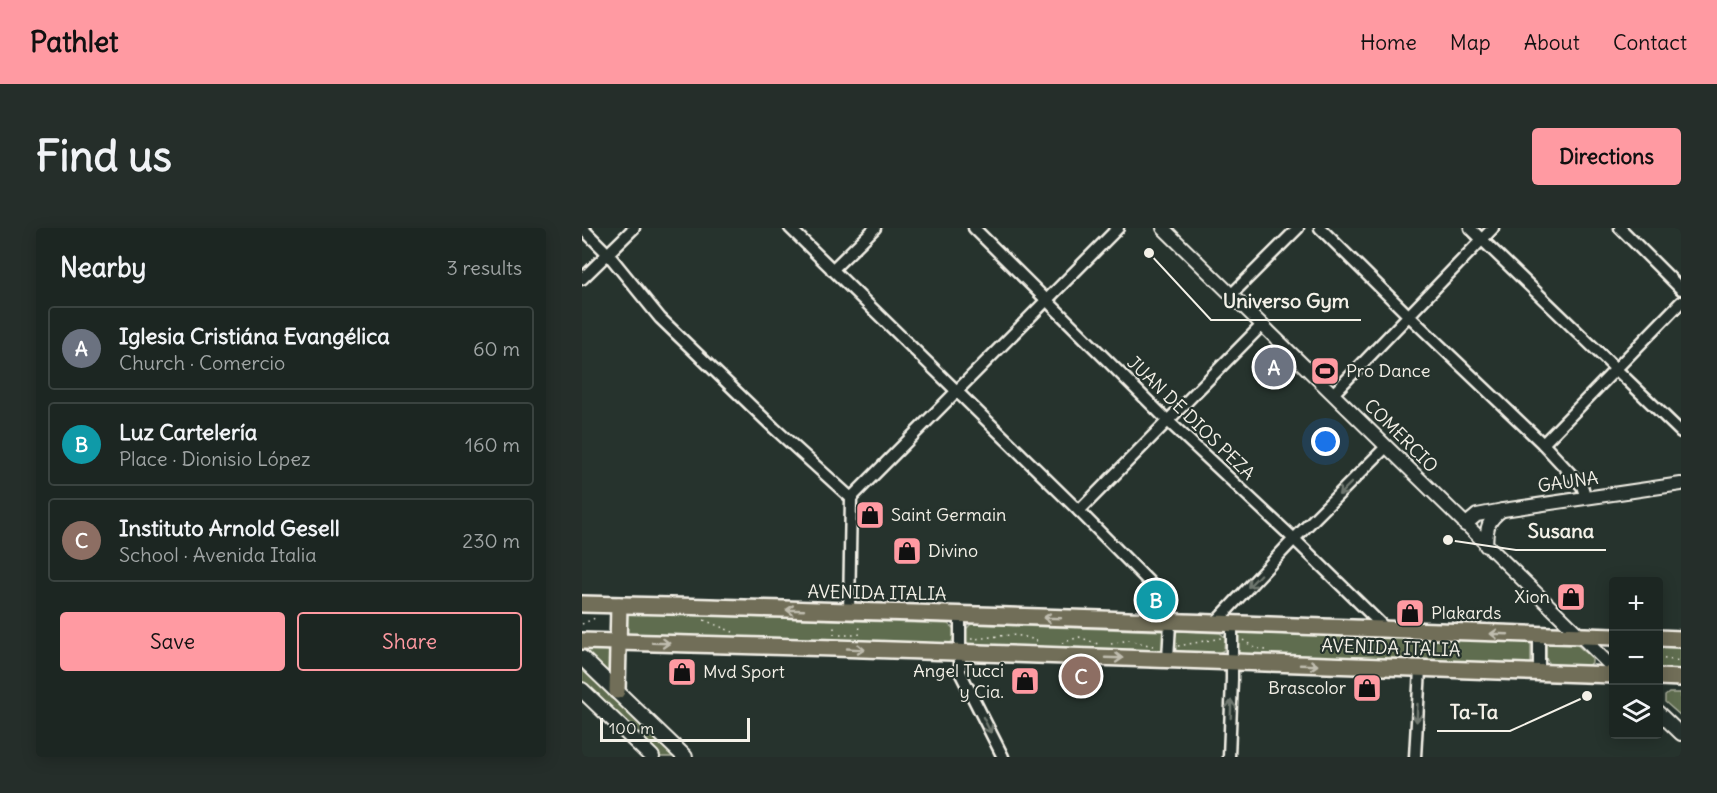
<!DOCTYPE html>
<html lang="en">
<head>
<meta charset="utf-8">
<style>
	:root { --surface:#1c2622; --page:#252e2a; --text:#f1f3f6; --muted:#a0a5a5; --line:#3a4340; --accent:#ff9aa2 }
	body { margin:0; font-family:Delius,sans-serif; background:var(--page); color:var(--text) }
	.controls { position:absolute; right:18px; bottom:18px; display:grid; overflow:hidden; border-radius:6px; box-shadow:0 3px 15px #0003 }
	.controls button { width:54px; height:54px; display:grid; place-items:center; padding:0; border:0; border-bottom:2px solid var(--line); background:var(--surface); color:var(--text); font:30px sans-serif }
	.scale { position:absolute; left:18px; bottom:15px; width:150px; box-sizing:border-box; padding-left:6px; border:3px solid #f4f1e8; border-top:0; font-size:16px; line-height:21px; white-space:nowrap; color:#f4f1e8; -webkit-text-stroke:4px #26332d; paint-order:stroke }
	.you { position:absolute; left:744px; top:214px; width:21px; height:21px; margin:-15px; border:4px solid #fff; border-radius:50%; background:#1a73e8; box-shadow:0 0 0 9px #1a73e833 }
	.badge { display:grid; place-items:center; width:39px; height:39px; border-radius:50%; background:var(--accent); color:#fff; font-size:20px; font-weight:700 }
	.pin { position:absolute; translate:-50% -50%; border:3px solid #fff; box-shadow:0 2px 6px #0006 }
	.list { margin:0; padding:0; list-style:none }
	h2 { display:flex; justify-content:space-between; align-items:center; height:78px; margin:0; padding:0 24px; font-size:26px }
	h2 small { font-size:20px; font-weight:400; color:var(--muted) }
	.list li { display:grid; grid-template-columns:39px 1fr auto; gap:18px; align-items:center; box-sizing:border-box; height:84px; margin:0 12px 12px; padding:0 12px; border:2px solid var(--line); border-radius:6px }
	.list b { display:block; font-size:22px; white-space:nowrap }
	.list p { margin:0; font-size:20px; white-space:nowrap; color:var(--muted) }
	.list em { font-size:20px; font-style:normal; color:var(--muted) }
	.actions { display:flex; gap:12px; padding:18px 24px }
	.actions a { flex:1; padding:14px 0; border:2px solid var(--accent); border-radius:6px; text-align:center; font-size:21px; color:var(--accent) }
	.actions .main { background:var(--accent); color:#111 }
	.icon { flex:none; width:33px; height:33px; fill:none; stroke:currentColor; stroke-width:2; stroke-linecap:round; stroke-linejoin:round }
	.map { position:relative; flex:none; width:1099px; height:529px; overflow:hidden; border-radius:6px }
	header { display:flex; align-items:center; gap:36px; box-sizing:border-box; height:84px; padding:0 30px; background:var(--accent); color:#111 }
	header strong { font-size:28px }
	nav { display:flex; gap:33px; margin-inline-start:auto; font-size:21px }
	.intro { display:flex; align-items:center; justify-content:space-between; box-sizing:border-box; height:144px; padding:0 36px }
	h1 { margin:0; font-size:42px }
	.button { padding:15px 27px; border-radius:6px; background:var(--accent); color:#111; font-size:21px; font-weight:700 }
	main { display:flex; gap:36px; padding:0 36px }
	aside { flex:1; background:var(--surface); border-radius:6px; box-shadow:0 3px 15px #0003 }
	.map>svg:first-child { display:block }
</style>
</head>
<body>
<header>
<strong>Pathlet</strong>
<nav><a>Home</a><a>Map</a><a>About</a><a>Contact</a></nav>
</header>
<div class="intro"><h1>Find us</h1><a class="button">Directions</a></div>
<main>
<aside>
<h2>Nearby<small>3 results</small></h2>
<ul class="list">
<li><span class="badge" style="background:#6b7280">A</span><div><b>Iglesia Cristiána Evangélica</b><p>Church · Comercio</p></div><em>60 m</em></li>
<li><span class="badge" style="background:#0f9aa8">B</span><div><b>Luz Cartelería</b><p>Place · Dionisio López</p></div><em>160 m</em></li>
<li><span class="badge" style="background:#8d6e63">C</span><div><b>Instituto Arnold Gesell</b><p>School · Avenida Italia</p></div><em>230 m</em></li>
</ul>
<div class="actions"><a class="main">Save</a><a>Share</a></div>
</aside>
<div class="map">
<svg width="1099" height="529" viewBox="0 0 1099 529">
	<rect width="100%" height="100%" fill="#26332d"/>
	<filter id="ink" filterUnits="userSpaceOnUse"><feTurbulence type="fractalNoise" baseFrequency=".0167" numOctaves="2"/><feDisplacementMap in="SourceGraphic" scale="12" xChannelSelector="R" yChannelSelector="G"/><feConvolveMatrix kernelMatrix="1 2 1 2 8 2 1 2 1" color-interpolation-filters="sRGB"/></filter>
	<g filter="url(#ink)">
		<g fill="#5f6d4f" stroke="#aaaf9c" stroke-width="1.5">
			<path d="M46,385L366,396L372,401C372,410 372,416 362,417L45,406L43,404L44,386Z"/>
			<path d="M389,396L580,403L583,405L582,421L578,424L390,418L383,413V402Z"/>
			<path d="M595,403L638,405L643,409L642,422L635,426L594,423L593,409Z"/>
			<path d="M656,405L949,413V437L659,427L654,424V408Z"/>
			<path d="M969,413L993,415L1010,430V435L1002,439L970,438L964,431V414Z"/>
			<path d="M1077,417L1099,418V441H1077Z"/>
			<path d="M4,420L30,422L28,445H25L3,425L2,421Z"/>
			<path d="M0,440L93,529H79L0,453Z"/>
			<path d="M1087,465H1099V488L1083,474V468Z"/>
		</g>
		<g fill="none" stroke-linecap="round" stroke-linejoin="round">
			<g stroke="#f4f1e8" stroke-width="15">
				<g id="minor">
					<path d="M0,0L26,26L78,90L192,200L269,270L267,384"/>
					<path d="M208,0L497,283L589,376L586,432"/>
					<path d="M392,0L586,193L712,311L805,402"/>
					<path d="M738,0L826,87L961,216L1000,258L1004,270"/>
					<path d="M888,0L1099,204"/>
					<path d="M1038,0L1099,61"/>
					<path d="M250,42L293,0"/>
					<path d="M0,51L52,0"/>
					<path d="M649,67L716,0"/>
					<path d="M751,166L911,0"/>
					<path d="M961,216L1099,74"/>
					<path d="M269,270L536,0"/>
					<path d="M497,283L680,97"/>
					<path d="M378,386V444L421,529"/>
					<path d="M631,397L712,311L804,219"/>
					<path d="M957,444V407"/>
					<path d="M647,529L650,451V397"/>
					<path d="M833,529L838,441"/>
				</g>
			</g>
			<g stroke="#f4f1e8" stroke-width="16">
				<g id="tertiary">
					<path d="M581,0L1032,441"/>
					<path d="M883,297L895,287L921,282L1099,256"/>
					<path d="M904,318C905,300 904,294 920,282"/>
					<path d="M1076,484L1099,506"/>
				</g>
			</g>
			<g stroke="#f4f1e8" stroke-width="18">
				<g id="secondary">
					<path d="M0,430L103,529"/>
					<path d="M0,462L70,529"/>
				</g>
			</g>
			<g stroke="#f4f1e8" stroke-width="20">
				<g id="primary">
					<path d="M0,376C344,383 688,398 1032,409"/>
					<path d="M1076,410L1099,411"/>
					<path d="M0,413L252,420L1032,447"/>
					<path d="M1076,449L1099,450"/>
					<path d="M35,463L37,377"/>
				</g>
			</g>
			<g stroke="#f4f1e8" stroke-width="1.5" stroke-dasharray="1.5 4.5" stroke-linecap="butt">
				<path d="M122,392L151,404"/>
				<path d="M0,396L13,390"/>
				<path d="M252,407V396"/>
				<path d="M258,407H274"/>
				<path d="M277,407L278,397"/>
				<path d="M389,411C415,410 430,402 455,413"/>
				<path d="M661,412L673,420L684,422"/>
				<path d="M480,415L497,409L516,416"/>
				<path d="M529,416L546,412L571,418"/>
				<path d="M596,418L639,410"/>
				<path d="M1076,430L1099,433"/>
			</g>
			<use href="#minor" stroke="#26332d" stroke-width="10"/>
			<use href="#tertiary" stroke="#26332d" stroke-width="12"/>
			<use href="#secondary" stroke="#26332d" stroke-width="14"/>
			<use href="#primary" stroke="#716e59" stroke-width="15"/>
		</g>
		<defs><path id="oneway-shaft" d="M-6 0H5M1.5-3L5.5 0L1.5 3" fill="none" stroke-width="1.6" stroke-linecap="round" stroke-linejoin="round" transform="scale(1.5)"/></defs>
		<g stroke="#6e766e">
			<use href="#oneway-shaft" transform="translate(763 261) rotate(135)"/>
			<use href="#oneway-shaft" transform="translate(672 353) rotate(134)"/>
			<use href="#oneway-shaft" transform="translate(649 481) rotate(-88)"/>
			<use href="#oneway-shaft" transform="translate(835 485) rotate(93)"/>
			<use href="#oneway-shaft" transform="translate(405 497) rotate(63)"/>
		</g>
		<g stroke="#c0bdaf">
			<use href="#oneway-shaft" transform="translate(213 382) rotate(-178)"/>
			<use href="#oneway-shaft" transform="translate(470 390) rotate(-178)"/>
			<use href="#oneway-shaft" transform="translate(917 406) rotate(-178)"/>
			<use href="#oneway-shaft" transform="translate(79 415) rotate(2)"/>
			<use href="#oneway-shaft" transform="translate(274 421) rotate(3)"/>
			<use href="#oneway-shaft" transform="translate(532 430) rotate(2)"/>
			<use href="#oneway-shaft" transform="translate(727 437) rotate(2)"/>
		</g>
	</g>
	<defs>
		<g id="stadium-square" transform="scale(1.5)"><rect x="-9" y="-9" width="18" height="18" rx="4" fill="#ff9aa2" stroke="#26332d"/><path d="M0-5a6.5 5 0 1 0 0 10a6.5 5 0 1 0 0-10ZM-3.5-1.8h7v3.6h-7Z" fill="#111"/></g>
		<g id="shop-square" transform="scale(1.5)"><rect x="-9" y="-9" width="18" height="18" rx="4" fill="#ff9aa2" stroke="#26332d"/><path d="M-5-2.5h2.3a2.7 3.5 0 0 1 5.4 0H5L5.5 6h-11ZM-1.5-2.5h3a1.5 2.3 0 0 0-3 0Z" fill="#111"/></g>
	</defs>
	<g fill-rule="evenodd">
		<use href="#stadium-square" x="743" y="143"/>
		<use href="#shop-square" x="288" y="287"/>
		<use href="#shop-square" x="325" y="323"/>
		<use href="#shop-square" x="989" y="369"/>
		<use href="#shop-square" x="828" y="385"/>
		<use href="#shop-square" x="100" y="444"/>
		<use href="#shop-square" x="443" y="453"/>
		<use href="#shop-square" x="785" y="460"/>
	</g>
	<g text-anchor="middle" stroke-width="4.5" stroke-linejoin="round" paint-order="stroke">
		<g font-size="18" fill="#f4f1e8" stroke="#26332d" text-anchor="start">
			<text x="764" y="149">Pro Dance</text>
			<text x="309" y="293">Saint Germain</text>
			<text x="346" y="329">Divino</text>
			<text x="968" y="375" text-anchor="end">Xion</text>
			<text x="849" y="391">Plakards</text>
			<text x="422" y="449" text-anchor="end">Angel Tucci<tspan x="422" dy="21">y Cia.</tspan></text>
			<text x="121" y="450">Mvd Sport</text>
			<text x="764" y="466" text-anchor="end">Brascolor</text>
		</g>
		<g font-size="18" fill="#f4f1e8" stroke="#26332d">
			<text transform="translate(609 190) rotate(44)" y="6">JUAN DE DIOS PEZA</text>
			<text transform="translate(819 208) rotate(45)" y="6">COMERCIO</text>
			<text transform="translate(986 254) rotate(-8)" y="6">GAUNA</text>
			<text transform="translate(295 365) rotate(1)" y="6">AVENIDA ITALIA</text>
			<text transform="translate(809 420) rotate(2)" y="6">AVENIDA ITALIA</text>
		</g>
	</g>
	<path fill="none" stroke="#f4f1e8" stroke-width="2" d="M567 25L629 92H779M866 312L934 322H1024M1005 468L928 503H855"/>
	<g fill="#f4f1e8" stroke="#26332d" stroke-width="2">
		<circle cx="567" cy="25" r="6"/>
		<circle cx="866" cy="312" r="6"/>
		<circle cx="1005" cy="468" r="6"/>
	</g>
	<g font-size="20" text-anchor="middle" font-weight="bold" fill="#f4f1e8" stroke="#26332d" stroke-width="4.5" stroke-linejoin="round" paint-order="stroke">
		<text x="704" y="80">Universo Gym</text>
		<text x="979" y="310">Susana</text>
		<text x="892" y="491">Ta-Ta</text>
	</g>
</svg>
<div class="controls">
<button>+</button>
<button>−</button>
<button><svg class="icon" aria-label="layers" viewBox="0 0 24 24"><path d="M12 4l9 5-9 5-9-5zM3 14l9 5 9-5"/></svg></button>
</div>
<div class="scale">100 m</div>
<div class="you"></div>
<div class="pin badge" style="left:692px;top:139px;background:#6b7280">A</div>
<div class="pin badge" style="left:574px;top:372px;background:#0f9aa8">B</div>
<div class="pin badge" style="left:499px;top:448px;background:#8d6e63">C</div>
</div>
</main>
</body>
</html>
